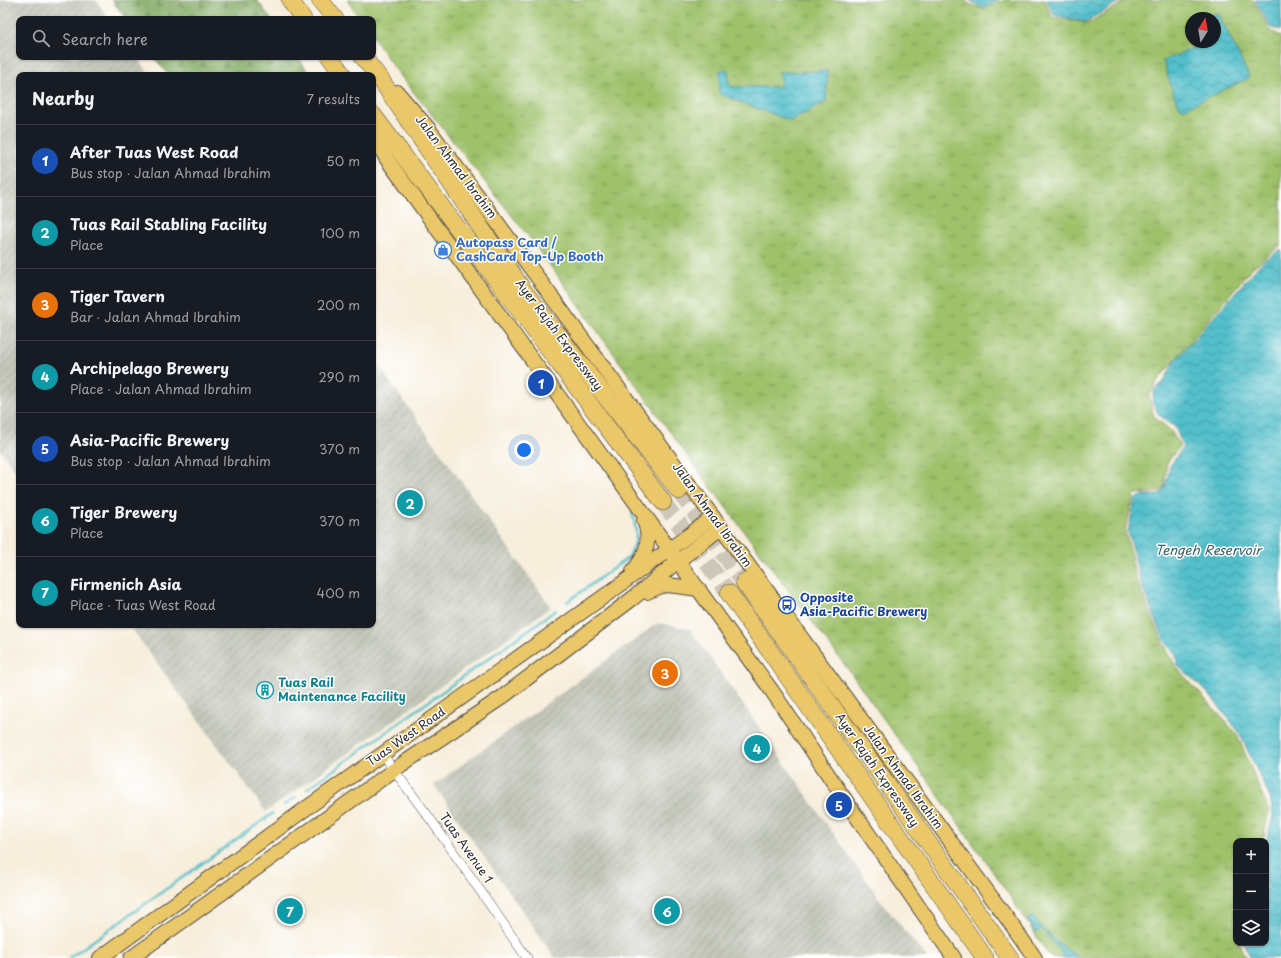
<!DOCTYPE html>
<html lang="en">
<head>
<meta charset="utf-8">
<style>
	:root { --surface:#171b24; --page:#242831; --text:#f1f3f6; --muted:#9ea1a6; --line:#363941; --accent:#d1495b }
	body { margin:0; font-family:"Playpen Sans",sans-serif; background:var(--page); color:var(--text) }
	.controls { position:absolute; right:12px; bottom:12px; display:grid; overflow:hidden; border-radius:8px; box-shadow:0 1px 3px #0004 }
	.controls button { width:36px; height:36px; display:grid; place-items:center; padding:0; border:0; border-bottom:1px solid var(--line); background:var(--surface); color:var(--text); font:20px sans-serif }
	.compass { position:absolute; left:1185px; top:12px; width:36px; height:36px; border-radius:50%; background:var(--surface); box-shadow:0 1px 3px #0004; rotate:11deg }
	.you { position:absolute; left:524px; top:450px; width:14px; height:14px; margin:-10px; border:3px solid #fff; border-radius:50%; background:#1a73e8; box-shadow:0 0 0 6px #1a73e833 }
	.badge { display:grid; place-items:center; width:26px; height:26px; border-radius:50%; background:var(--accent); color:#fff; font-size:13px; font-weight:700 }
	.pin { position:absolute; translate:-50% -50%; border:2px solid #fff; box-shadow:0 1px 4px #0006 }
	.list { margin:0; padding:0; list-style:none }
	h2 { display:flex; justify-content:space-between; align-items:center; height:52px; margin:0; padding:0 16px; font-size:17px }
	h2 small { font-size:13px; font-weight:400; color:var(--muted) }
	.list li { display:grid; grid-template-columns:26px 1fr auto; gap:12px; align-items:center; box-sizing:border-box; height:72px; padding:0 16px; border-top:1px solid var(--line) }
	.list b { display:block; font-size:15px; white-space:nowrap }
	.list p { margin:0; font-size:13px; white-space:nowrap; color:var(--muted) }
	.list em { font-size:13px; font-style:normal; color:var(--muted) }
	.icon { flex:none; width:22px; height:22px; fill:none; stroke:currentColor; stroke-width:2; stroke-linecap:round; stroke-linejoin:round }
	.map { position:relative; flex:none; width:1281px; height:958px; overflow:hidden }
	.search { position:absolute; background:var(--surface); box-shadow:0 1px 3px #0004; left:16px; top:16px; width:360px; height:44px; display:flex; align-items:center; gap:10px; box-sizing:border-box; padding:0 14px; border-radius:8px; color:var(--muted); font-size:15px }
	.panel { position:absolute; background:var(--surface); box-shadow:0 1px 3px #0004; left:16px; top:72px; width:360px; height:556px; border-radius:8px }
	.map>svg:first-child { display:block }
</style>
</head>
<body>
<div class="map">
<svg width="1281" height="958" viewBox="0 0 1281 958">
	<defs>
		<pattern id="industrial-furrows" width="10" height="10" patternUnits="userSpaceOnUse"><rect width="10" height="10" fill="#c2c6b9"/><path d="M-1 1l2-2M0 10L10 0M9 11l2-2" fill="none" stroke="#a7aa9f"/></pattern>
		<pattern id="grass-tufts" width="24" height="20" patternUnits="userSpaceOnUse"><rect width="24" height="20" fill="#9ec16a"/><path d="M3 7l-1-3M5 7V3M7 7l1-3M15 17l-1-3M17 17v-4M19 17l1-3" fill="none" stroke="#819d57"/></pattern>
		<pattern id="forest-firs" width="22" height="20" patternUnits="userSpaceOnUse"><rect width="22" height="20" fill="#7ea75e"/><path d="M5 1l3.5 6h-7zM16 11l3.5 6h-7z" fill="#67884e"/></pattern>
		<pattern id="water-waves" width="16" height="10" patternUnits="userSpaceOnUse"><rect width="16" height="10" fill="#52bfcb"/><path d="M0 5q4-4 8 0t8 0" fill="none" stroke="#449ba5"/></pattern>
	</defs>
	<rect width="100%" height="100%" fill="#fff"/>
	<filter id="ink" filterUnits="userSpaceOnUse"><feTurbulence type="fractalNoise" baseFrequency=".025" numOctaves="2"/><feDisplacementMap in="SourceGraphic" scale="8" xChannelSelector="R" yChannelSelector="G"/><feConvolveMatrix kernelMatrix="1 2 1 2 8 2 1 2 1" color-interpolation-filters="sRGB"/></filter>
	<filter id="wash" filterUnits="userSpaceOnUse"><feTurbulence type="fractalNoise" baseFrequency=".012" numOctaves="4" result="noise"/><feDisplacementMap in="SourceGraphic" scale="16" xChannelSelector="R" yChannelSelector="G"/><feGaussianBlur stdDeviation="0.9" result="paint"/><feColorMatrix in="noise" values="0 0 0 0 0 0 0 0 0 0 0 0 0 0 0 0 0 1.4 0 .05"/><feComposite in="paint" operator="in"/></filter>
	<g filter="url(#wash)">
		<rect width="100%" height="100%" fill="#f7eedc"/>
		<g fill="url(#industrial-furrows)">
			<path d="M0,0H96L109,19H19V57H137L150,75H19V475L0,450Z"/>
			<path d="M373,358L551,607L266,812L129,625H373Z"/>
			<path d="M658,623L690,629L881,901L927,958H555L434,785Z"/>
		</g>
		<path fill="url(#grass-tufts)" stroke="#64764a" fill-rule="evenodd" d="M347,0H966L967,3L983,9L1004,0H1045L1052,17L1088,23L1128,0H1253L1271,31L1281,36V245L1252,268L1158,380L1149,397L1154,416L1171,431L1180,446L1167,463L1164,488L1159,492L1135,494L1125,530L1137,581L1162,640L1176,667L1237,734L1269,811L1263,841H1236V943H1241L1240,946L1246,958H1117L1112,955L1109,958H1051L999,880L850,672L691,461L536,246L392,65L373,37V19H360ZM1191,18H1215V42H1191Z"/>
		<g fill="url(#forest-firs)" stroke="#546944">
			<path d="M112,0H257L271,19H126Z"/>
			<path d="M154,57H298L310,75H168Z"/>
		</g>
		<g fill="url(#water-waves)" stroke="#3e757b">
			<path d="M969,0H999L982,8Z"/>
			<path d="M1047,0H1123L1085,22L1054,15Z"/>
			<path d="M1255,0H1281V30L1271,28Z"/>
			<path d="M1218,13L1249,76L1247,79L1183,109C1172,99 1169,75 1163,61L1198,46L1199,42H1215V18H1209L1213,14Z"/>
			<path d="M720,70H728L729,83L732,87H780L781,81L779,72L828,71L826,102L791,121L719,94Z"/>
			<path d="M1281,249V958H1251L1243,943H1266V841L1273,816L1270,798L1239,732L1208,693L1177,665L1176,655L1164,640L1141,584L1128,531L1135,500L1143,495H1159L1165,488L1170,466L1183,447L1175,427L1159,415L1152,402L1155,389L1163,383L1174,362L1262,262Z"/>
			<path d="M1032,916C1047,934 1059,946 1080,958H1059L1063,955V953L1041,929L1036,933L1027,920Z"/>
		</g>
		<g fill="none" stroke-linecap="round" stroke-linejoin="round">
			<g stroke="#52bfcb" stroke-width="2.5">
				<path d="M567,602L629,557C639,540 637,531 632,512"/>
				<path d="M307,789L556,610"/>
				<path d="M284,805L296,797"/>
				<path d="M69,958L272,814"/>
			</g>
		</g>
	</g>
	<g filter="url(#ink)">
		<g fill="none" stroke-linecap="round" stroke-linejoin="round">
			<g stroke="#cec7b9" stroke-width="17" stroke-dasharray="17 8" stroke-linecap="butt">
				<path d="M679,491L744,582"/>
				<path d="M663,502L729,593"/>
			</g>
			<g stroke="#4a4846" stroke-width="10">
				<path id="street" d="M382,754L431,820L527,958"/>
			</g>
			<g stroke="#4a4846" stroke-width="16">
				<g id="primary">
					<path d="M397,92L428,128L1014,928L1035,958"/>
					<path d="M373,133L386,158L772,691L852,810L954,958"/>
					<path d="M633,571C646,556 652,540 644,520"/>
					<path d="M647,592L661,586L668,585L699,589"/>
					<path d="M100,958L308,807L620,585C651,562 683,540 713,517"/>
					<path d="M131,958L401,765L501,698L632,599L678,561L721,528"/>
				</g>
			</g>
			<g stroke="#4a4846" stroke-width="18">
				<g id="highway">
					<path d="M290,0L303,19"/>
					<path d="M320,0L335,19"/>
					<path d="M330,57L343,75"/>
					<path d="M363,57L381,80L523,290L679,491"/>
					<path d="M373,115L663,502"/>
					<path d="M744,582L1010,958"/>
					<path d="M729,593L985,958"/>
				</g>
			</g>
			<use href="#street" stroke="#fff" stroke-width="9"/>
			<use href="#primary" stroke="#eac769" stroke-width="14"/>
			<use href="#highway" stroke="#eac769" stroke-width="17"/>
		</g>
	</g>
	<defs>
		<g id="shop-ring" transform="scale(0.9)"><circle r="9.5" fill="#fff" stroke="#3f7fe0" stroke-width="1.5"/><path d="M-5-2.5h2.3a2.7 3.5 0 0 1 5.4 0H5L5.5 6h-11ZM-1.5-2.5h3a1.5 2.3 0 0 0-3 0Z" fill="#3f7fe0"/></g>
		<g id="bus-ring" transform="scale(0.9)"><circle r="9.5" fill="#fff" stroke="#1a4fb4" stroke-width="1.5"/><path d="M-5-6H5V4H4V6H2V4H-2V6H-4V4H-5ZM-3.5-4V0h7V-4ZM-3.5 1.2v1.5H-2V1.2ZM2 1.2v1.5H3.5V1.2Z" fill="#1a4fb4"/></g>
		<g id="building-ring" transform="scale(0.9)"><circle r="9.5" fill="#fff" stroke="#0f9aa8" stroke-width="1.5"/><path d="M-4-6H4V6H1V3H-1V6H-4ZM-2.5-4.3h1.7v1.8h-1.7ZM.8-4.3h1.7v1.8H.8ZM-2.5-1h1.7V.8h-1.7ZM.8-1h1.7V.8H.8Z" fill="#0f9aa8"/></g>
	</defs>
	<g fill-rule="evenodd">
		<use href="#shop-ring" x="443" y="250"/>
		<use href="#bus-ring" x="787" y="605"/>
		<use href="#building-ring" x="265" y="690"/>
	</g>
	<g text-anchor="middle" stroke-width="3" stroke-linejoin="round" paint-order="stroke">
		<g font-size="12" fill="#2b2b2b" stroke="#fff">
			<text transform="translate(456 167) rotate(53)" y="4">Jalan Ahmad Ibrahim</text>
			<text transform="translate(559 335) rotate(53)" y="4">Ayer Rajah Expressway</text>
			<text transform="translate(712 515) rotate(54)" y="4">Jalan Ahmad Ibrahim</text>
			<text transform="translate(406 737) rotate(-35)" y="4">Tuas West Road</text>
			<text transform="translate(877 770) rotate(55)" y="4">Ayer Rajah Expressway</text>
			<text transform="translate(903 777) rotate(54)" y="4">Jalan Ahmad Ibrahim</text>
			<text transform="translate(466 848) rotate(55)" y="4">Tuas Avenue 1</text>
		</g>
		<g font-size="12" font-weight="bold" fill="#366cbe" stroke="#fff" text-anchor="start">
			<text x="456" y="247">Autopass Card /<tspan x="456" dy="14">CashCard Top-Up Booth</tspan></text>
		</g>
		<g font-size="12" font-weight="bold" fill="#164399" stroke="#fff" text-anchor="start">
			<text x="800" y="602">Opposite<tspan x="800" dy="14">Asia-Pacific Brewery</tspan></text>
		</g>
		<g font-size="12" font-weight="bold" fill="#0d838f" stroke="#fff" text-anchor="start">
			<text x="278" y="687">Tuas Rail<tspan x="278" dy="14">Maintenance Facility</tspan></text>
		</g>
		<g font-size="13" font-style="italic" fill="#395f63" stroke="#fff">
			<text x="1208" y="555">Tengeh Reservoir</text>
		</g>
	</g>
</svg>
<div class="controls">
<button>+</button>
<button>−</button>
<button><svg class="icon" aria-label="layers" viewBox="0 0 24 24"><path d="M12 4l9 5-9 5-9-5zM3 14l9 5 9-5"/></svg></button>
</div>
<svg class="compass" viewBox="-18 -18 36 36"><path d="M0-13l5 13h-10z" fill="#e53935"/><path d="M0 13l5-13h-10z" fill="#9ea1a6"/></svg>
<div class="you"></div>
<div class="pin badge" style="left:541px;top:383px;background:#1a4fb4">1</div>
<div class="pin badge" style="left:410px;top:503px;background:#0f9aa8">2</div>
<div class="pin badge" style="left:665px;top:673px;background:#e8710a">3</div>
<div class="pin badge" style="left:757px;top:748px;background:#0f9aa8">4</div>
<div class="pin badge" style="left:839px;top:805px;background:#1a4fb4">5</div>
<div class="pin badge" style="left:667px;top:911px;background:#0f9aa8">6</div>
<div class="pin badge" style="left:290px;top:911px;background:#0f9aa8">7</div>
<div class="search"><svg class="icon" aria-label="search" viewBox="0 0 24 24"><circle cx="10" cy="10" r="6"/><path d="M15 15l6 6"/></svg>Search here</div>
<section class="panel">
<h2>Nearby<small>7 results</small></h2>
<ul class="list">
<li><span class="badge" style="background:#1a4fb4">1</span><div><b>After Tuas West Road</b><p>Bus stop · Jalan Ahmad Ibrahim</p></div><em>50 m</em></li>
<li><span class="badge" style="background:#0f9aa8">2</span><div><b>Tuas Rail Stabling Facility</b><p>Place</p></div><em>100 m</em></li>
<li><span class="badge" style="background:#e8710a">3</span><div><b>Tiger Tavern</b><p>Bar · Jalan Ahmad Ibrahim</p></div><em>200 m</em></li>
<li><span class="badge" style="background:#0f9aa8">4</span><div><b>Archipelago Brewery</b><p>Place · Jalan Ahmad Ibrahim</p></div><em>290 m</em></li>
<li><span class="badge" style="background:#1a4fb4">5</span><div><b>Asia-Pacific Brewery</b><p>Bus stop · Jalan Ahmad Ibrahim</p></div><em>370 m</em></li>
<li><span class="badge" style="background:#0f9aa8">6</span><div><b>Tiger Brewery</b><p>Place</p></div><em>370 m</em></li>
<li><span class="badge" style="background:#0f9aa8">7</span><div><b>Firmenich Asia</b><p>Place · Tuas West Road</p></div><em>400 m</em></li>
</ul>
</section>
</div>
</body>
</html>
